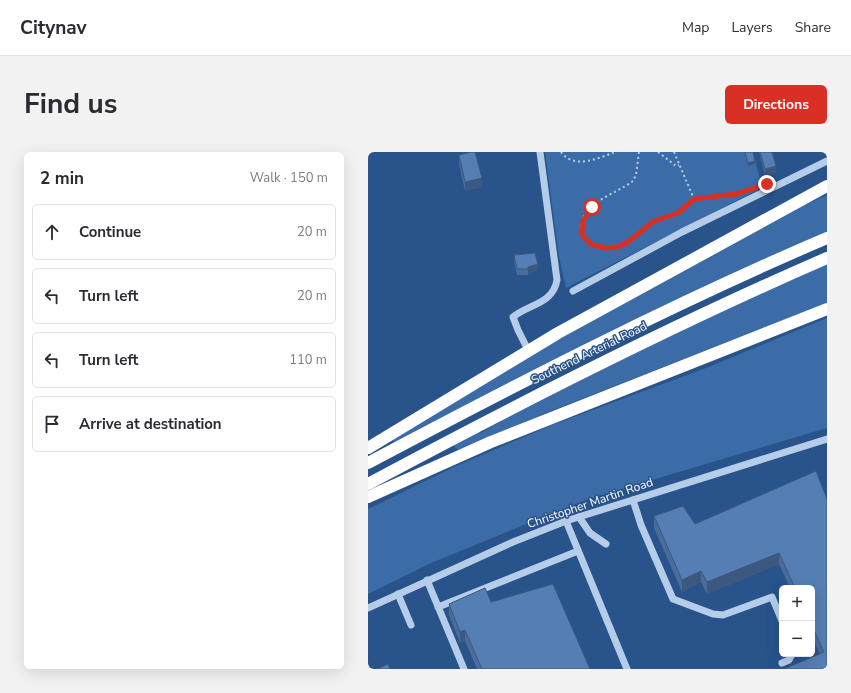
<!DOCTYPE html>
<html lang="en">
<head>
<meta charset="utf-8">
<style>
	:root { --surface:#fff; --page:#f2f2f3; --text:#2b2b33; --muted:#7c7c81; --line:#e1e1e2; --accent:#d93025 }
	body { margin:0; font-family:"Nunito Sans",sans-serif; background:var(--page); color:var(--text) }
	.controls { position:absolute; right:12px; bottom:12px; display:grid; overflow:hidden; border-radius:6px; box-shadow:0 4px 16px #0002 }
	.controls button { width:36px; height:36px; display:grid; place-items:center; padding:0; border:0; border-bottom:1px solid var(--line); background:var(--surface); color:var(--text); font:20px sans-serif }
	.stop { position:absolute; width:12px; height:12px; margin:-9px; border:3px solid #d93025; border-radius:50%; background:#fff }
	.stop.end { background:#d93025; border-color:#fff; box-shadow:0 1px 4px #0008 }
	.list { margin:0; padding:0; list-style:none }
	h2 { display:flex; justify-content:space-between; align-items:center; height:52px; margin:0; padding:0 16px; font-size:17px }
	h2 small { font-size:13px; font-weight:400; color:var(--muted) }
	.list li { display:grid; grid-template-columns:26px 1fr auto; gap:12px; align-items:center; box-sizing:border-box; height:56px; margin:0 8px 8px; padding:0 8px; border:1px solid var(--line); border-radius:6px }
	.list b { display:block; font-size:15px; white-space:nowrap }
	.list em { font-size:13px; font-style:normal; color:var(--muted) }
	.icon { flex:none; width:22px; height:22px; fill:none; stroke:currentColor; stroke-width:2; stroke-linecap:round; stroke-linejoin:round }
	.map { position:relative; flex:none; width:459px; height:517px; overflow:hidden; border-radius:6px }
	header { display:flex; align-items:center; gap:24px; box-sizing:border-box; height:56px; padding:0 20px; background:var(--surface); border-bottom:1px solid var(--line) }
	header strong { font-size:19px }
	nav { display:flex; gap:22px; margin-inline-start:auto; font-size:14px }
	.intro { display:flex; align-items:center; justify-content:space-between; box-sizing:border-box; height:96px; padding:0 24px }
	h1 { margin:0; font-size:28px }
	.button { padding:10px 18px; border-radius:6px; background:var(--accent); color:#fff; font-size:14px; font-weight:700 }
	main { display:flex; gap:24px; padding:0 24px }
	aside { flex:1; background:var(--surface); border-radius:6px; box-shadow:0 4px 16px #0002 }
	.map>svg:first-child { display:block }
</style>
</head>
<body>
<header>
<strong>Citynav</strong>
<nav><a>Map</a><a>Layers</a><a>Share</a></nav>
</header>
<div class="intro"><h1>Find us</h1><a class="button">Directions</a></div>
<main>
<aside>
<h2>2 min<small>Walk · 150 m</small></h2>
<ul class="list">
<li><svg class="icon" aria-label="ahead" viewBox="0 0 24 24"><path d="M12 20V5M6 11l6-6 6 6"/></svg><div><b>Continue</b></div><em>20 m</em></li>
<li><svg class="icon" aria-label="left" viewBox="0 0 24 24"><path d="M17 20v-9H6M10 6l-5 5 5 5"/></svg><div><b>Turn left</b></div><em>20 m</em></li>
<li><svg class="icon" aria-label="left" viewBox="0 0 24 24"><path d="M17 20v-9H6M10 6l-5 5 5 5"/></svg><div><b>Turn left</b></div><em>110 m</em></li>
<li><svg class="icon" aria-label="arrive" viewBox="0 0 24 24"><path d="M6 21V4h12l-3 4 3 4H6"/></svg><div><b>Arrive at destination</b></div></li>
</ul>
</aside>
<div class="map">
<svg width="459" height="517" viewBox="0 0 459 517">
	<rect width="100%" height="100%" fill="#28538b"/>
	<g fill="#3c6ca8">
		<path d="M177,0H385L393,30L399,33L198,136L191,105Z"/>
		<path d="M459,43V81L224,189L26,291L24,287L148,212L289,132L434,54Z"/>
		<path d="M459,112V151L180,260L90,298L87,296L86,292L109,279L113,281L150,258L305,181Z"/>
		<path d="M459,166V276L220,347L63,411L0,442V357L86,315L184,273L338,216Z"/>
	</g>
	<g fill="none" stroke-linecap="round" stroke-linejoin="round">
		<g stroke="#b6cdea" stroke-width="2" stroke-dasharray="2 3" stroke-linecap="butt">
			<path d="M193,0C206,18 231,6 247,0"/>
			<path d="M271,0L268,23L265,29C247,43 207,52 214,83L224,93L238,96L250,95L260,90L286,69L310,61L326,47L354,45L374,41"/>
			<path d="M290,0L308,14L311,13"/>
			<path d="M306,0L326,47"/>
		</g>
		<g stroke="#b6cdea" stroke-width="7">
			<path d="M205,139L314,80L459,9"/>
			<path d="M160,198L150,178L145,165C161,152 185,152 189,128L172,0"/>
			<path d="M265,348L273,373L305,447L345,462L355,463L404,445L414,469"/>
			<path d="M211,365L222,381L238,392"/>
			<path d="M198,369L259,517"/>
			<path d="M59,428L96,517"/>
			<path d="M30,442L43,473"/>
			<path d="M70,455L210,399"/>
			<path d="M0,456L145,390L198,369L459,287"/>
			<path d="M414,511L421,508L424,502"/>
		</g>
		<g stroke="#fff" stroke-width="12">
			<path d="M0,296L190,181L459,34"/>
			<path d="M0,311C151,231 302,153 459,86"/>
			<path d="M0,332C151,251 302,174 459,106"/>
			<path d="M0,345L123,290L459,157"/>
		</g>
	</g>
	<g fill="#496c9b">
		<path d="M377,0L387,12L380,14Z"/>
		<path d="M391,0H404L408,20L397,23Z"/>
		<path d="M91,3L114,35L97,39L91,12Z"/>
		<path d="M146,103L170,118L160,121V123H149L146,109Z"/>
		<path d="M448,319L459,517L444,485V436H422L411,412L339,442L333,430L314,440L286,376V364L327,372Z"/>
		<path d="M123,450L222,517H109L97,489L92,491L81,463V452Z"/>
	</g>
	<g fill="#3c587e">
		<path d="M387,9V12L380,14V11Z"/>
		<path d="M408,14V20L397,23V17Z"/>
		<path d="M114,26V35L97,39V30Z"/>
		<path d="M170,112V118L160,121V115Z"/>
		<path d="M411,401V412L339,442V430Z"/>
		<path d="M333,419V430L314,440V428Z"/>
		<path d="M97,478V489L92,491V480Z"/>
	</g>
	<g fill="#557eb4" stroke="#3c587e">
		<path d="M103,0H107L114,26L97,30L91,3Z"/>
		<path d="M377,0H385L387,9L380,11Z"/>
		<path d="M392,0H404L408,14L397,17Z"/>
		<path d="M167,101L170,112L160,115V117H149L146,103Z"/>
		<path d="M448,319L459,347V517H416L456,500L444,474V436H427L411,401L339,430L333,419L314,428L286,364L315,354L327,372Z"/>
		<path d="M185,432L222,517H114L97,478L92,480L81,452L117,436L123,450Z"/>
		<path d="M20,512L22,517H9Z"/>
	</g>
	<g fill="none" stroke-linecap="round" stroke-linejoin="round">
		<path stroke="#d93025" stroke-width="5" d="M224,55L215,69L214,83L224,93L238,96L250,95L260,90L286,69L310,61L326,47L368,42L399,32"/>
	</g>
	<g text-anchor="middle" stroke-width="3" stroke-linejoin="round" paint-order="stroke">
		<g font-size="12" fill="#fff" stroke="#28538b">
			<text transform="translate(221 201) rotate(-26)" y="4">Southend Arterial Road</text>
			<text transform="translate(222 351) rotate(-19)" y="4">Christopher Martin Road</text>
		</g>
	</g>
</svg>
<div class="controls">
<button>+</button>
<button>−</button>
</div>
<div class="stop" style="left:224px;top:55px"></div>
<div class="stop end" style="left:399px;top:32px"></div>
</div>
</main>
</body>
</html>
